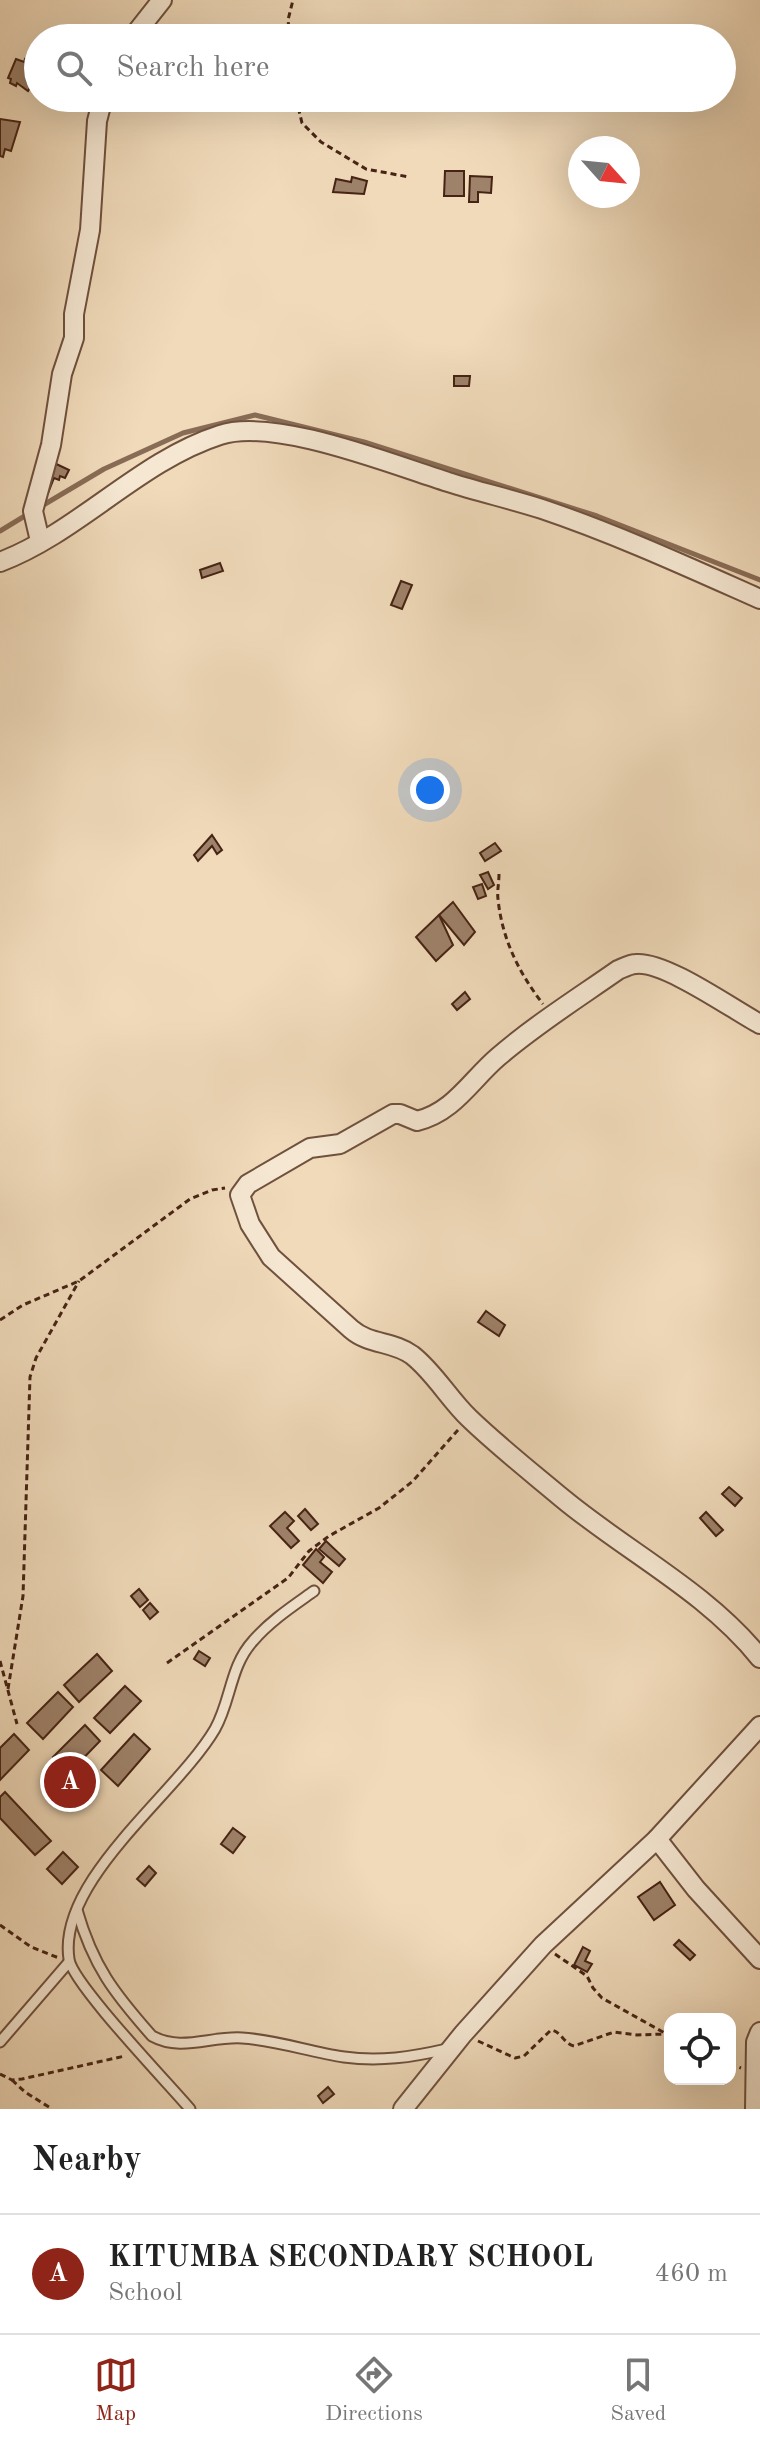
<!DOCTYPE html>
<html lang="en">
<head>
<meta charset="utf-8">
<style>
	:root { --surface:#fff; --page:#f2f2f2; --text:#222; --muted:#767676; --line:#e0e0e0; --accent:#8f2418 }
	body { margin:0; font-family:"Old Standard TT",serif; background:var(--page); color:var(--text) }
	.controls { position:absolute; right:24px; bottom:24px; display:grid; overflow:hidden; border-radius:16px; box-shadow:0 8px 32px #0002 }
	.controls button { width:72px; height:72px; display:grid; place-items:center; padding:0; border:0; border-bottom:2px solid var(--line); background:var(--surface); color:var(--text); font:40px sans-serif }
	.compass { position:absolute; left:568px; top:136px; width:72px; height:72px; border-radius:50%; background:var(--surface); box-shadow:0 8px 32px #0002; rotate:117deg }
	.you { position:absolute; left:430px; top:790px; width:28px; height:28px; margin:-20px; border:6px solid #fff; border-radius:50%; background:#1a73e8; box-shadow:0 0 0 12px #1a73e833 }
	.badge { display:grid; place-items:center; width:52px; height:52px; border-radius:50%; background:var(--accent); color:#fff; font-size:26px; font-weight:700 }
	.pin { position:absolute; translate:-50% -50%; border:4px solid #fff; box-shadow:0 2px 8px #0006 }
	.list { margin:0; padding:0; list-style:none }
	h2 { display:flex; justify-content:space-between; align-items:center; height:104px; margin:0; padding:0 32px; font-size:34px }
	h2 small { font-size:26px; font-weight:400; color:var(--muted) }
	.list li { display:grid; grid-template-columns:52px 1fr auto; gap:24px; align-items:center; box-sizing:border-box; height:120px; padding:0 32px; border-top:2px solid var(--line) }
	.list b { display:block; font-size:30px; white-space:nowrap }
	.list p { margin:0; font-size:26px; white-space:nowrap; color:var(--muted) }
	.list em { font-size:26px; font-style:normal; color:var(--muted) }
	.icon { flex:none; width:44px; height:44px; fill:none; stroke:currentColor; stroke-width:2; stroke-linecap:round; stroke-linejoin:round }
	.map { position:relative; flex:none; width:760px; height:2109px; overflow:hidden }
	.search { position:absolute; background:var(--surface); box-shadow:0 8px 32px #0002; left:24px; right:24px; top:24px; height:88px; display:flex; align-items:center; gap:20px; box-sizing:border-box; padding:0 28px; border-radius:44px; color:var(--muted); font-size:30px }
	.sheet { height:224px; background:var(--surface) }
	nav { display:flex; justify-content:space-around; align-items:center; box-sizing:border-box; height:112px; border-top:2px solid var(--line); background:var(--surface); font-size:22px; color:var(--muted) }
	nav a { display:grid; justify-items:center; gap:4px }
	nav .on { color:var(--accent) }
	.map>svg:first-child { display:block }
</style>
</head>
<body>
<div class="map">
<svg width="760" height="2109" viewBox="0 0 760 2109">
	<rect width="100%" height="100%" fill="#f0daba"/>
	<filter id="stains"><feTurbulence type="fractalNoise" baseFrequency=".0025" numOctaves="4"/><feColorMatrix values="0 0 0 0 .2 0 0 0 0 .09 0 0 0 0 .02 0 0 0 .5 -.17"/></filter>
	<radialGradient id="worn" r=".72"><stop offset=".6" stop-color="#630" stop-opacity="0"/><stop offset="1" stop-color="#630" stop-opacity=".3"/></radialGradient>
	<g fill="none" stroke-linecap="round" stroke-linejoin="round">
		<g stroke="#896c56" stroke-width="5">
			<path d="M40,507L104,469L183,433L255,415L364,442L597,516L760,580"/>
			<path d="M0,531L28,514"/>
		</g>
	</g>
	<g fill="#9e826a" stroke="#462314" stroke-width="2">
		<path d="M16,59L24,62L25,59L35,64L34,67L38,69V83L35,90L30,88L28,91L17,83L16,86L10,83L11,79L8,78Z"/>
		<path d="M0,119L20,122L11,151L5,149L3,157L0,156Z"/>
		<path d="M445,171H464V196H444Z"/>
		<path d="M470,176L492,177L491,193L478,192V202H469Z"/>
		<path d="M352,177L367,181L364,194L333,192L336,179L351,182Z"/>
		<path d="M454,376H470L469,386H454Z"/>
		<path d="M50,461L69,470L65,478L60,476L59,480L54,478L48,493L38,488Z"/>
		<path d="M220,563L223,571L202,578L200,570Z"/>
		<path d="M401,581L412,585L402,609L391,605Z"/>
		<path d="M212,835L222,850L217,854L212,846L198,861L194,855Z"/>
		<path d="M495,843L501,851L485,861L480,853Z"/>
		<path d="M488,872L494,885L488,889L480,875Z"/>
		<path d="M482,884L486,896L478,899L473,887Z"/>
		<path d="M453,902L475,932L464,945L439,915Z"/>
		<path d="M439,915L453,945L436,961L416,937Z"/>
		<path d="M465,992L470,999L457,1010L452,1004Z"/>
		<path d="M486,1311L505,1325L499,1336L478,1322Z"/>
		<path d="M729,1487L742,1498L735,1506L722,1494Z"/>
		<path d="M305,1509L318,1524L311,1530L298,1516Z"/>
		<path d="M285,1512L294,1521L287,1528L299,1541L291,1548L270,1526Z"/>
		<path d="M706,1512L723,1530L716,1536L700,1518Z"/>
		<path d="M326,1541L345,1559L339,1566L319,1549Z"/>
		<path d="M316,1549L324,1557L320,1562L332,1572L323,1583L303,1565Z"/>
		<path d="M139,1589L148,1600L140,1607L131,1596Z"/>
		<path d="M150,1603L158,1612L150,1619L143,1610Z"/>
		<path d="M199,1651L210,1658L205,1666L194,1659Z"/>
		<path d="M97,1654L112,1671L79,1702L64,1685Z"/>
		<path d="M125,1686L141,1701L110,1733L94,1718Z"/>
		<path d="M58,1692L73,1707L43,1739L27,1723Z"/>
		<path d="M85,1725L100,1741L69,1773L53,1757Z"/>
		<path d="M14,1734L29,1750L0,1780V1748Z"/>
		<path d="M134,1734L150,1749L118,1786L101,1770Z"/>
		<path d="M5,1792L51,1841L35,1855L0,1818V1797Z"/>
		<path d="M233,1828L245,1837L233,1853L221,1844Z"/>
		<path d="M63,1852L78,1867L62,1884L47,1869Z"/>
		<path d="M149,1866L156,1873L145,1886L137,1879Z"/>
		<path d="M660,1882L675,1905L654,1920L638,1897Z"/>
		<path d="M679,1940L695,1955L690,1960L674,1945Z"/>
		<path d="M583,1947L590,1951L585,1961L592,1964L587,1972L574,1965Z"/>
		<path d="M328,2087L334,2094L323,2103L318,2096Z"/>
	</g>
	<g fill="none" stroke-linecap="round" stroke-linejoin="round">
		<g stroke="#70513e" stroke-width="13">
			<g id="service">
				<path d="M77,1910C93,1966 114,1993 152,2036C181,2052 210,2036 242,2038C277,2040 309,2052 344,2057C380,2062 412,2057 447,2049"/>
				<path d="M0,2042L69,1962"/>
				<path d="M190,2109C168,2083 72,1983 69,1959C57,1880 177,1794 215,1729C231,1701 230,1666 253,1641C270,1621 293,1606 314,1591"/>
			</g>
		</g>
		<g stroke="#70513e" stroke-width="22">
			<g id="minor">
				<path d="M132,38L162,0"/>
				<path d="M40,541L33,511L51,445L62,374L74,338V314L90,230L97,121L103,98"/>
				<path d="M0,562C79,532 139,461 220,435C275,417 393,465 448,482C479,492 511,499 542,509C616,534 688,567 760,599"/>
				<path d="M760,1024C732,1009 665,961 636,964C630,964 623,968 618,970C578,998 535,1025 498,1057C471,1080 454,1112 417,1121L400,1114H393L340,1144L310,1148L248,1184L240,1195L250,1224L271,1257L351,1329C369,1345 393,1341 412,1355C434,1372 449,1399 469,1418C498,1446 531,1472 562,1498C627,1552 706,1591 760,1658"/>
				<path d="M657,1839L696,1889L760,1959"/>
				<path d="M403,2109L463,2034L543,1945L657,1839L760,1726"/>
				<path d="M755,2109L756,2042L760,2032"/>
			</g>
		</g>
		<g stroke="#462314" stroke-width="3" stroke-dasharray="6 4" stroke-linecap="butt">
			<path d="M290,38L288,20L293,0"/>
			<path d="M296,98L302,123L321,142L366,169L409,177"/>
			<path d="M499,874C499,883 497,891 498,899C502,939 519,973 543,1004"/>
			<path d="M0,1320L23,1305L79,1281L190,1199L212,1190L225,1188"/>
			<path d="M0,1661L17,1724"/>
			<path d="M167,1663L288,1578L309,1551L329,1536L379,1508L413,1481L458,1430"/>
			<path d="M8,1689L23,1596L30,1377L36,1358L79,1281"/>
			<path d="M0,1925L31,1947L59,1958"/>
			<path d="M555,1954L587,1976L593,1988L602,1998L670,2036"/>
			<path d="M478,2041L515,2058L524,2056L551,2030C561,2031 564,2044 574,2046L614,2032L637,2035L666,2034"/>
			<path d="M730,2064L741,2068"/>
			<path d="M0,2074L12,2080L22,2079L125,2056"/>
			<path d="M12,2080L25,2092L52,2109"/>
		</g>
		<use href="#service" stroke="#f5e7d2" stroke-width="9"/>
		<use href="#minor" stroke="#f5e7d2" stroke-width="18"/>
	</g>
	<rect width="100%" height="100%" filter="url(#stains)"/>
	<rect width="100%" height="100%" fill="url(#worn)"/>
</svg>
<div class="controls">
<button><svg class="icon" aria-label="locate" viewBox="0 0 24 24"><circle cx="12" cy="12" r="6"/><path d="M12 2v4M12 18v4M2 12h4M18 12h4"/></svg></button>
</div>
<svg class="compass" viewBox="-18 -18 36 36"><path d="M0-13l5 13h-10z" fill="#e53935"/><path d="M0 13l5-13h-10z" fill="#767676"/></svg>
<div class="you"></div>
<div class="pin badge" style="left:70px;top:1782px">A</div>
<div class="search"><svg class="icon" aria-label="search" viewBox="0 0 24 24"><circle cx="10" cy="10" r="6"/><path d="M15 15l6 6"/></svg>Search here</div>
</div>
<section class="sheet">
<h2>Nearby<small></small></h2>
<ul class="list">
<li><span class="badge">A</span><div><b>KITUMBA SECONDARY SCHOOL</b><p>School</p></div><em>460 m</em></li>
</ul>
</section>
<nav>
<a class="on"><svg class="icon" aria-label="map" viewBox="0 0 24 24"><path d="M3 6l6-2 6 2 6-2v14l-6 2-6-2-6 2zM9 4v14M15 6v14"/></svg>Map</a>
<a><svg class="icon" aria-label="directions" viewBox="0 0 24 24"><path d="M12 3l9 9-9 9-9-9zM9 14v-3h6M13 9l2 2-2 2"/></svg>Directions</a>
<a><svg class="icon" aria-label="saved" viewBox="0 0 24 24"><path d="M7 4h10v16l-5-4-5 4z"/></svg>Saved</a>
</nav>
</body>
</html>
